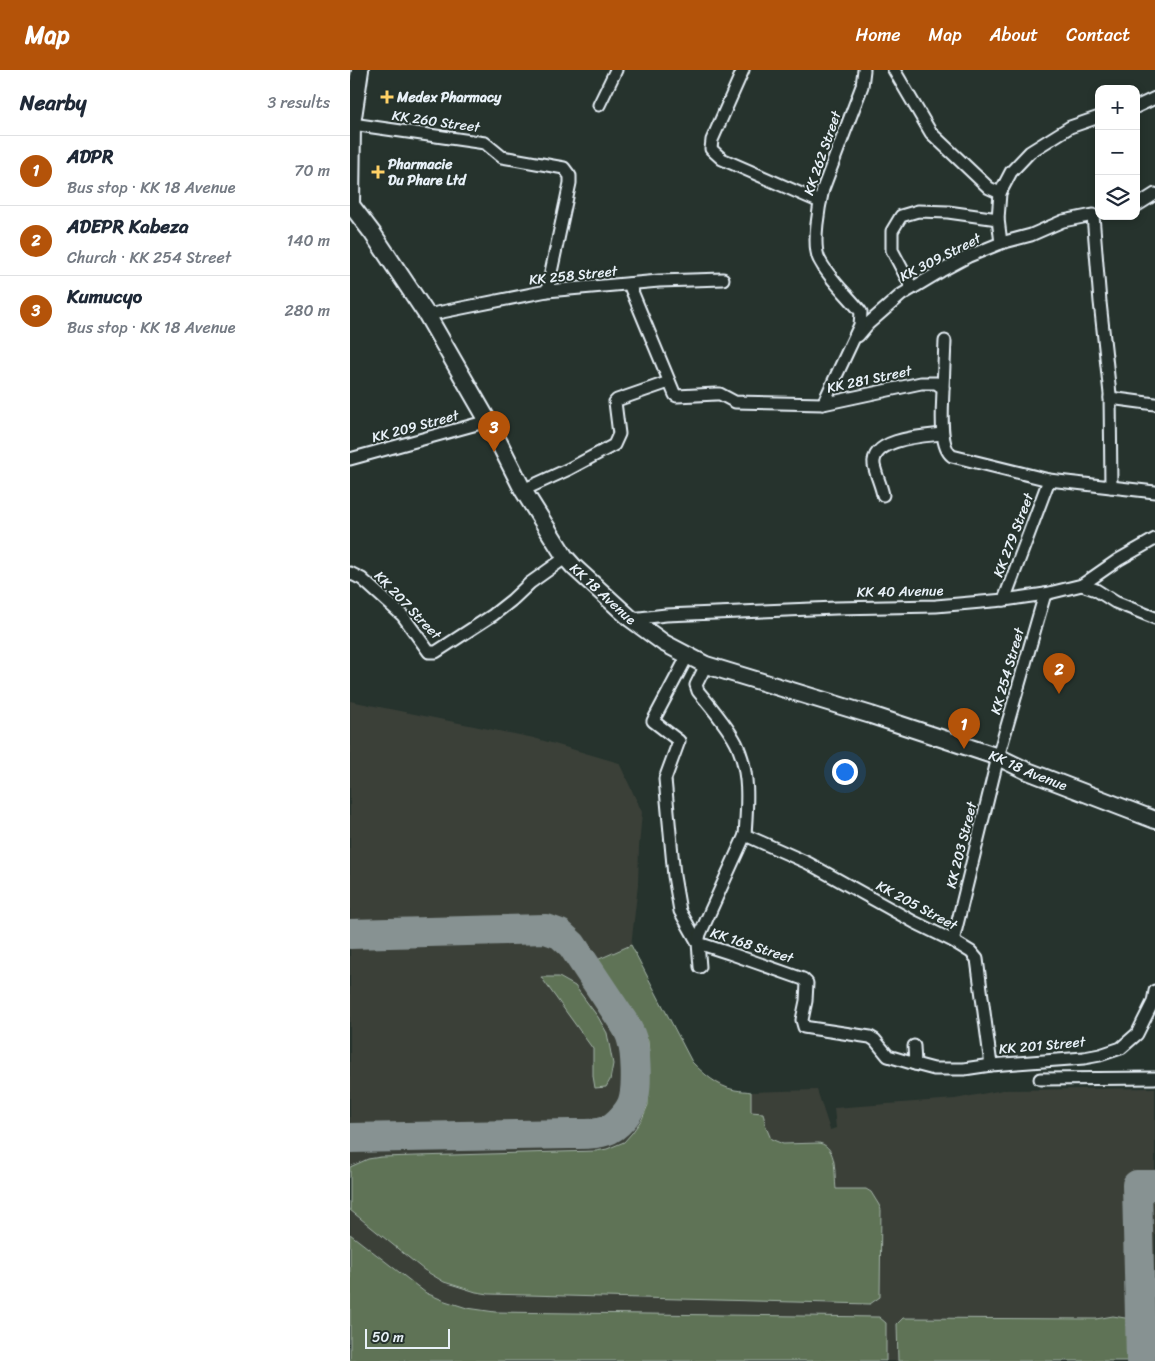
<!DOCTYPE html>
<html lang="en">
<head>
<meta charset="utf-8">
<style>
	:root { --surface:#fff; --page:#f6f6f7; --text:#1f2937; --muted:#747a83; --line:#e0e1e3; --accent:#b45309 }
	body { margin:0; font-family:Sriracha,sans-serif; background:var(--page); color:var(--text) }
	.controls { position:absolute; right:15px; top:15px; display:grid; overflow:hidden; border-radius:10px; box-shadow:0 2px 8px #0003 }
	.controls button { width:45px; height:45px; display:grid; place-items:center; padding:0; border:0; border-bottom:1px solid var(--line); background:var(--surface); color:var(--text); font:25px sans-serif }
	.scale { position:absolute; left:15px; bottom:12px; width:85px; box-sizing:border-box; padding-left:5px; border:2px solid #e8f1f8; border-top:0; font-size:14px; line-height:18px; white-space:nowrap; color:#e8f1f8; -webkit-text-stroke:4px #26332d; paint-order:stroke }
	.you { position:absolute; left:494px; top:701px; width:18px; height:18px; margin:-12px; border:4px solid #fff; border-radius:50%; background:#1a73e8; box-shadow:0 0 0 8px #1a73e833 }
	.badge { display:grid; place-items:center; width:32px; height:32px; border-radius:50%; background:var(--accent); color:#fff; font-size:16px; font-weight:700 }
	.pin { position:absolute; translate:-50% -41px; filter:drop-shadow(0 1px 2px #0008) }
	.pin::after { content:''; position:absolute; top:26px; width:18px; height:15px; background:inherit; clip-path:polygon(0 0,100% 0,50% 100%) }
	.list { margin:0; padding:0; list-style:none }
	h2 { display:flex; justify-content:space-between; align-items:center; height:65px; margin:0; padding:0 20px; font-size:21px }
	h2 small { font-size:16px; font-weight:400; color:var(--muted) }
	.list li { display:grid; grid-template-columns:32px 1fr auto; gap:15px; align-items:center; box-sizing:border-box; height:70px; padding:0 20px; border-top:1px solid var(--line) }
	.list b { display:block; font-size:19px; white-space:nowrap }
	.list p { margin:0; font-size:16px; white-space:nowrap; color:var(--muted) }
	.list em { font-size:16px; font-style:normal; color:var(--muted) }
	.icon { flex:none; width:28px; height:28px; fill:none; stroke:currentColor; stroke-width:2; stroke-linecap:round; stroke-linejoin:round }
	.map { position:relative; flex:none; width:805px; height:1291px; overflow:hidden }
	header { display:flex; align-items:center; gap:30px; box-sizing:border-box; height:70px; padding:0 25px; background:var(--accent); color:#fff }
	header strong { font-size:24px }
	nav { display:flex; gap:28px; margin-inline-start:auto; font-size:18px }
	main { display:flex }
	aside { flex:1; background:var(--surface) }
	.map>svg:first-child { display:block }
</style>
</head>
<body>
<header>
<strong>Map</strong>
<nav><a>Home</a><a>Map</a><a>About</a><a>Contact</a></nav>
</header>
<main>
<aside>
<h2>Nearby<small>3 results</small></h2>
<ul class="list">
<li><span class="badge">1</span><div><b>ADPR</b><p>Bus stop · KK 18 Avenue</p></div><em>70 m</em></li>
<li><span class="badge">2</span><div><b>ADEPR Kabeza</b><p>Church · KK 254 Street</p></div><em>140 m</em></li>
<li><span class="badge">3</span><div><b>Kumucyo</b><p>Bus stop · KK 18 Avenue</p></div><em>280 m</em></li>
</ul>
</aside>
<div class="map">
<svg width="805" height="1291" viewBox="0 0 805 1291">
	<rect width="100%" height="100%" fill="#26332d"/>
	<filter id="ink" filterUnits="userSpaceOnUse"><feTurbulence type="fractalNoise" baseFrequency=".02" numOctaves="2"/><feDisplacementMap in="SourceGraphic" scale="10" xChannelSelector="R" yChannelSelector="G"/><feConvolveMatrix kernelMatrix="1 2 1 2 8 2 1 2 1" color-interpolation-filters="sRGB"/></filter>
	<g filter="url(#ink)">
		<path fill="#3b4039" d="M0,631L184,668L269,693L292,742L289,777L288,815L281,876L342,992L355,1005L383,1020L401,1022L467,1020L480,1060L486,1058L484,1038L605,1029L653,1020L805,1018V1291H0Z"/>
		<g fill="#5e7356" stroke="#a3b2a7">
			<path d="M281,875L342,992C353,1003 368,1017 385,1020C391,1021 396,1021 401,1022V1042L413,1043L416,1057L421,1069L433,1074L469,1073C488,1077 484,1104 486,1119H516L521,1122L529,1135L531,1140L530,1227L520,1234L139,1224L126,1222L94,1212L74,1200L0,1140V1097L18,1089L31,1087L246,1081L257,1079L274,1072L282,1063L292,1049L298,1035L299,983L298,971L292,959L247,890Z"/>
			<path d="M191,907H209L225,916L248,947L257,963L263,994L260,1010L256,1017L245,1018L243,1006V979Z"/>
			<path d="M0,1164L76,1223L95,1231L117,1238L145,1242L529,1247L536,1253V1291H0Z"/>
			<path d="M763,1246L775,1248L781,1252V1291H548L547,1254L553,1248L746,1249Z"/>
		</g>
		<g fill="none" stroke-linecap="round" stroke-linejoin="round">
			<g stroke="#879292" stroke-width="30">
				<path d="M0,864L196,859L210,864L222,875L276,956C278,960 281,965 282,970C286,983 287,1014 284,1027C282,1040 267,1057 255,1061C244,1065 231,1064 220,1064L0,1068"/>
				<path d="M791,1291L787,1115H805"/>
			</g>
			<g stroke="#e8f1f8" stroke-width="15">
				<g id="street">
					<path d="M393,0L362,70L361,79L372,89L470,132"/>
					<path d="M544,0L581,63L639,118L650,123"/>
					<path d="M249,35L266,0"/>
					<path d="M786,37L805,28"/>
					<path d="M2,54L135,73L152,87L214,98L220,106V113L197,221"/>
					<path d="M786,136L805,124"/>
					<path d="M651,173L681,165L713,151L743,145L750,232L760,324L761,417"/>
					<path d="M279,214L325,325L327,326L366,324H370L385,332L473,334L571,313H586L593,318C593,334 588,376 602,386L699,410L805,422"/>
					<path d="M562,218L542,180V161L551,146L568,141L598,142L648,149"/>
					<path d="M77,245L197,221L309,211L373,209"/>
					<path d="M508,266L519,253L551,225L591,201L619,186L651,173L648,149L650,123L661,102L680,82L720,57L749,47"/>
					<path d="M593,318L595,271"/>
					<path d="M760,328L805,334"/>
					<path d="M473,334L510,255L511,242C497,224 479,209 469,189C462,174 469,136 473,119L512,16L514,0"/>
					<path d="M0,389L138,351"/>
					<path d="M173,420L219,399L264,375L269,364L265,332L267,330L319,312"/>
					<path d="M533,425C531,415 526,405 524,395C521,368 575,366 592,364"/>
					<path d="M0,503L12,509L53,546L79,582H86L143,545L162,530L180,513L215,488"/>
					<path d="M732,515L746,520L765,532L805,548"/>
					<path d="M654,530L699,410"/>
					<path d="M281,549L316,545L486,538L586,536L654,530L695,524L732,515L768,490L805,469"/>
					<path d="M338,585L303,651L329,671L315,709L324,806L330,841L348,873L379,883L453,909L457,913L456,931L452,950L454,957L460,958L520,967L525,970L538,986L565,994"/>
					<path d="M356,595L346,615L348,621C360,636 381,660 388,677C400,705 397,736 395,765L458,793L564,852L603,871L621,882L627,889L641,995"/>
					<path d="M603,871L648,687L695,524"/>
					<path d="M350,897L348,873L350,864L395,765"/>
					<path d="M564,976L565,994L584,999H614L641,995L734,988L750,985L771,978L787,964L803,932L805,921"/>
					<path d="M690,1009L805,1008"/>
				</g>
			</g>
			<g stroke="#e8f1f8" stroke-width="20">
				<g id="secondary">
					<path id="s1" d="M10,0L2,54L1,135L23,164L77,245L138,351L173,420L215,487L224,497L281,549L314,573L356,595L521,645L648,687L675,700L805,750"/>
				</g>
			</g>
			<use href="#street" stroke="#26332d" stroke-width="11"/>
			<use href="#secondary" stroke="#26332d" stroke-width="16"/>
		</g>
	</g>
	<g fill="#ffd166" stroke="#26332d" stroke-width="2">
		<path d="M34.5 19.5h5v5h5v5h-5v5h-5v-5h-5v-5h5z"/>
		<path d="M25.5 94.5h5v5h5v5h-5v5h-5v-5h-5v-5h5z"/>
	</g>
	<g text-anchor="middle" stroke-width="4" stroke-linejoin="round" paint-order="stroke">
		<g font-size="14" font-weight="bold" fill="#e8f1f8" stroke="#26332d" text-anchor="start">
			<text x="47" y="32">Medex Pharmacy</text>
			<text x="38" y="99">Pharmacie<tspan x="38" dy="16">Du Phare Ltd</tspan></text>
		</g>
		<g font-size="14" fill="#e8f1f8" stroke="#26332d">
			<text transform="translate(86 51) rotate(8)" y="5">KK 260 Street</text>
			<text transform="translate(472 83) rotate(-71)" y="5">KK 262 Street</text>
			<text transform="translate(590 187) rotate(-27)" y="5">KK 309 Street</text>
			<text transform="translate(223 205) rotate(-6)" y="5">KK 258 Street</text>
			<text transform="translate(519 309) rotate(-12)" y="5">KK 281 Street</text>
			<text transform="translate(65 356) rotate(-15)" y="5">KK 209 Street</text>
			<text transform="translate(663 465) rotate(-69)" y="5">KK 279 Street</text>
			<text transform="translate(550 521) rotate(-1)" y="5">KK 40 Avenue</text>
			<text dy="5" stroke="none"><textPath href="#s1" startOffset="601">KK 18 Avenue</textPath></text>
			<text transform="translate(58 535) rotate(46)" y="5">KK 207 Street</text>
			<text transform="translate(657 601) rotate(-74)" y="5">KK 254 Street</text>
			<text dy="5" stroke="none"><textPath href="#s1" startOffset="1066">KK 18 Avenue</textPath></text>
			<text transform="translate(611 775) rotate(-76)" y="5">KK 203 Street</text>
			<text transform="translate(567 835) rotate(28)" y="5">KK 205 Street</text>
			<text transform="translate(402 875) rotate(18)" y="5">KK 168 Street</text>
			<text transform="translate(692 975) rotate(-5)" y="5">KK 201 Street</text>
		</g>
	</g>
</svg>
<div class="controls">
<button>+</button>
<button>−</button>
<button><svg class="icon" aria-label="layers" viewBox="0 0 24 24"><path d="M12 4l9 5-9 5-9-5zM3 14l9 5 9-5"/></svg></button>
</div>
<div class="scale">50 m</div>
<div class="you"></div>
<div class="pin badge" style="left:614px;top:679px">1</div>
<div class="pin badge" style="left:709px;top:624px">2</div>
<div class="pin badge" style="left:144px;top:382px">3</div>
</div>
</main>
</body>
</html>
